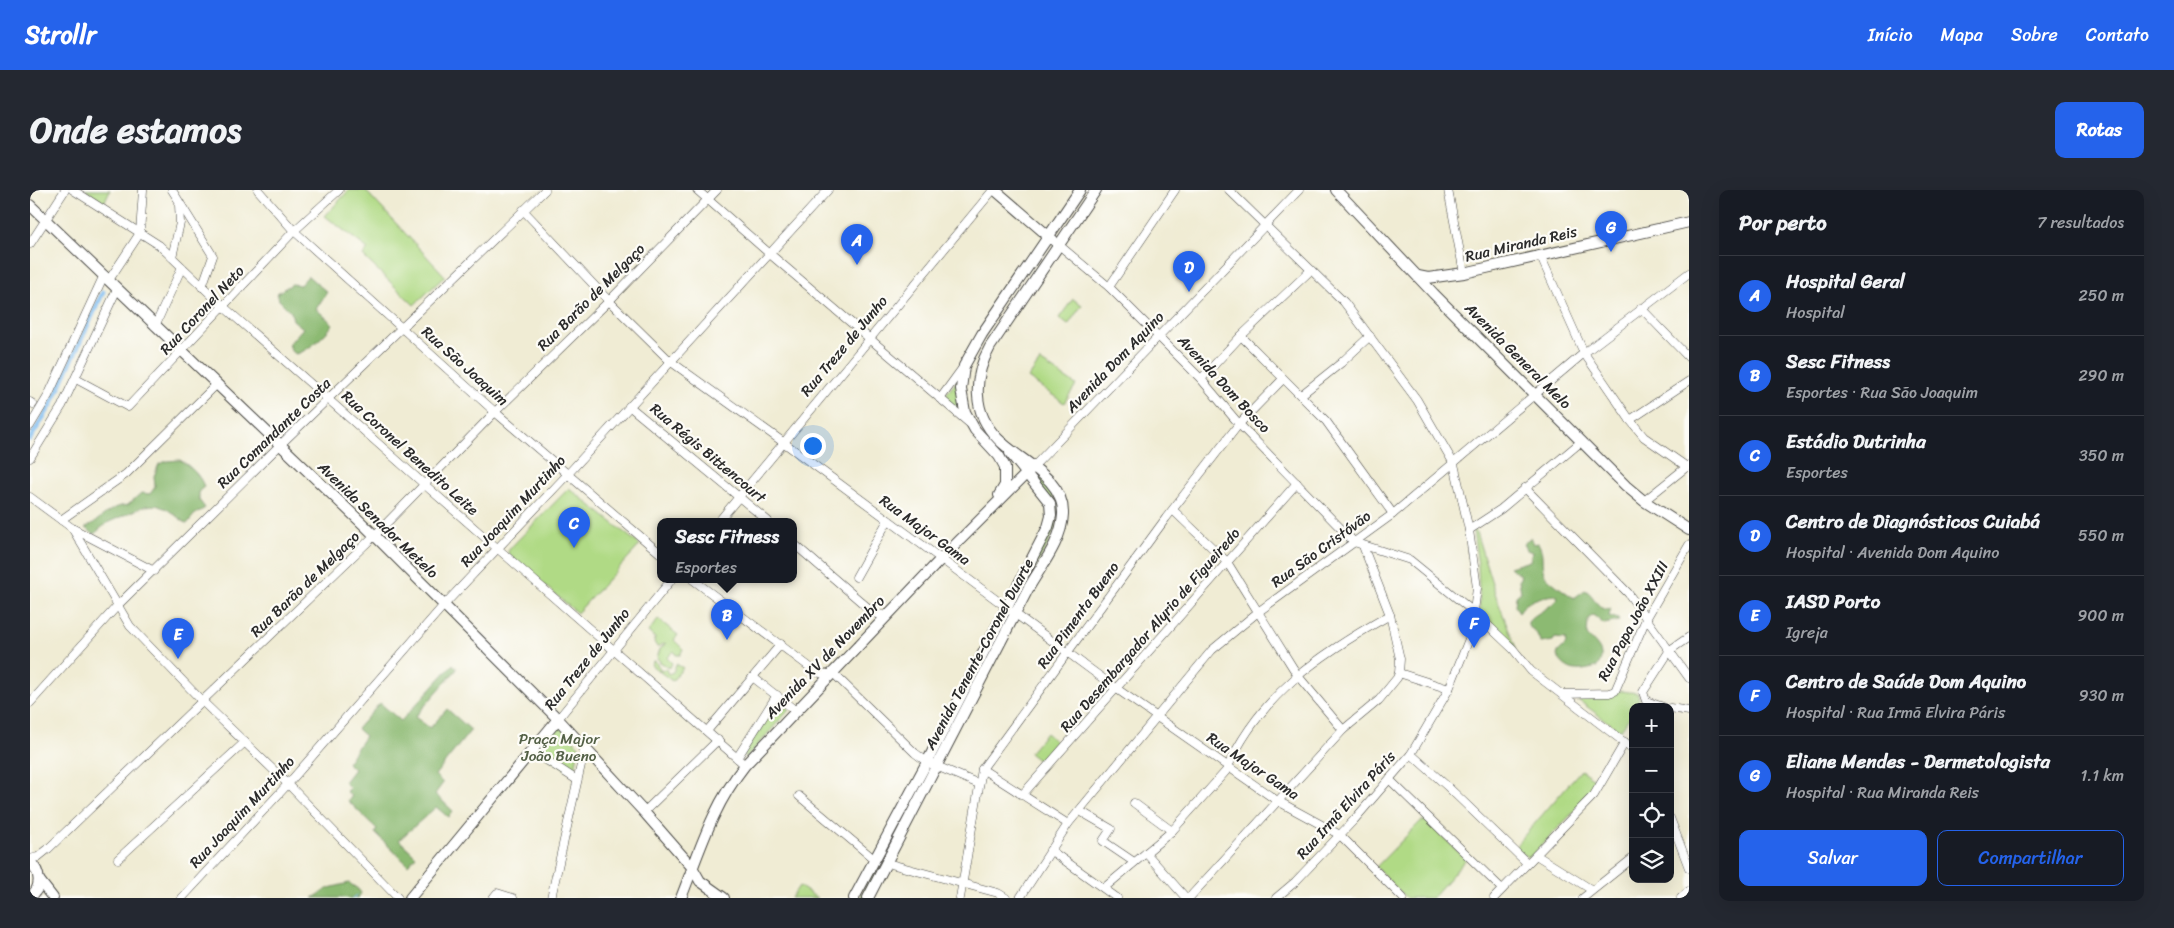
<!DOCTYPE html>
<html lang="pt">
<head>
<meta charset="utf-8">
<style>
	:root { --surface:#171b24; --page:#242831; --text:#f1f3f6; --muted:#9ea1a6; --line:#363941; --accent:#2563eb }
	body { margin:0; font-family:Sriracha,sans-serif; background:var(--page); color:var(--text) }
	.controls { position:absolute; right:15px; bottom:15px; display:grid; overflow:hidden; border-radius:10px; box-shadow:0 5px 20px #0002 }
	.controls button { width:45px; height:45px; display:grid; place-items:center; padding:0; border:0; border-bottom:1px solid var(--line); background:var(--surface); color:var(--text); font:25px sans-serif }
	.you { position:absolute; left:782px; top:255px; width:18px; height:18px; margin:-12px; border:4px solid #fff; border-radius:50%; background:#1a73e8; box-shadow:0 0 0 8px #1a73e833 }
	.badge { display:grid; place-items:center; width:32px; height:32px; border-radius:50%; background:var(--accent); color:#fff; font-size:16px; font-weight:700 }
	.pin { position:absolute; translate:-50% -41px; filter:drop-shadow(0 1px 2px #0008) }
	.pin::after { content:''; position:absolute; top:26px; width:18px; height:15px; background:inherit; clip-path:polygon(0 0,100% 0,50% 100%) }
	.popup { position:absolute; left:627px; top:328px; width:140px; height:65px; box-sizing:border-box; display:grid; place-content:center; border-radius:10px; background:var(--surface); filter:drop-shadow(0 1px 4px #0005); font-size:16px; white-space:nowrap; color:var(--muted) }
	.popup b { font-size:19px; color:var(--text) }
	.popup::after { content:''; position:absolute; left:50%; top:100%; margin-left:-10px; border:10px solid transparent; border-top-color:var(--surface) }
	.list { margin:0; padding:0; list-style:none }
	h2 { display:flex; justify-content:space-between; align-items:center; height:65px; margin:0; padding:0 20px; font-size:21px }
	h2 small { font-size:16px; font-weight:400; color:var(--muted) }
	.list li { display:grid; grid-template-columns:32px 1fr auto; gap:15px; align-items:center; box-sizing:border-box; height:80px; padding:0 20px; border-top:1px solid var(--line) }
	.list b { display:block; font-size:19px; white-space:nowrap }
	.list p { margin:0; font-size:16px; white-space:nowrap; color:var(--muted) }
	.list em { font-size:16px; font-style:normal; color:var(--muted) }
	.actions { display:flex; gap:10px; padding:15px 20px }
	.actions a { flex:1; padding:11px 0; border:1px solid var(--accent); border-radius:10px; text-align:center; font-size:18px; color:var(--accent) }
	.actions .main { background:var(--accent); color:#fff }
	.icon { flex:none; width:28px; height:28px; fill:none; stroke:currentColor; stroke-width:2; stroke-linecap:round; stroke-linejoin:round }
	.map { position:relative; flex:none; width:1659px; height:708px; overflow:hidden; border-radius:10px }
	header { display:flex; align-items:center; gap:30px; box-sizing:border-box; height:70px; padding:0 25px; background:var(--accent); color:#fff }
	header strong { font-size:24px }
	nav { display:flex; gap:28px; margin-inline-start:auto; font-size:18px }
	.intro { display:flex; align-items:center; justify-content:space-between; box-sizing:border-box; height:120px; padding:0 30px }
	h1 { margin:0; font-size:35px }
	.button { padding:12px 22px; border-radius:10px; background:var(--accent); color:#fff; font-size:18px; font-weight:700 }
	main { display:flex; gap:30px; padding:0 30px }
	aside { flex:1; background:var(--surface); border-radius:10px; box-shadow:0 5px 20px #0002 }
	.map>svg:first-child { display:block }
</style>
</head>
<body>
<header>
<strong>Strollr</strong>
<nav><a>Início</a><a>Mapa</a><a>Sobre</a><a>Contato</a></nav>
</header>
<div class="intro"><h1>Onde estamos</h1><a class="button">Rotas</a></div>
<main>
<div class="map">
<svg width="1659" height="708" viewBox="0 0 1659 708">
	<rect width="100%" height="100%" fill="#fdfcf7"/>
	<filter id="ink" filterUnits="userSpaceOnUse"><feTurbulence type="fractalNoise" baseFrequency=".02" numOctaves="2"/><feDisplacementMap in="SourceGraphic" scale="10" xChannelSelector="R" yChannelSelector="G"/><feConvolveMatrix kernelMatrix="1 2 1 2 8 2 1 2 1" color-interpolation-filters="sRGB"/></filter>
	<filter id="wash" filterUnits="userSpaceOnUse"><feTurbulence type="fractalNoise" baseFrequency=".0096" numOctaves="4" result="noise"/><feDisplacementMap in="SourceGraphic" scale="20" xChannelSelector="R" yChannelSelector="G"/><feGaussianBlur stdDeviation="1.12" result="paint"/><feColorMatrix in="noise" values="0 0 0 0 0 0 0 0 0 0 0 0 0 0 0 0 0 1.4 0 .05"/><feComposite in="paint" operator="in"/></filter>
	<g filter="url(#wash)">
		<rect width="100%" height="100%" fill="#f0ecd4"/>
		<g fill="#b0da85" stroke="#6e8258">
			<path d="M55,0H80L74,13Z"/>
			<path d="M319,0H335L415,86L384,115L333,66L338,59L295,26Z"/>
			<path d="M1043,109L1052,115L1038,135L1029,128Z"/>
			<path d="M1010,171L1046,195L1034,213L998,188Z"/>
			<path d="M928,190L936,229L912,209Z"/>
			<path d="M1009,286C1045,321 1018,352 1000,387V379L1024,329L1006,289Z"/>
			<path d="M539,298L610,355L547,423L479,365L478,361L485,353Z"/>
			<path d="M1445,339L1467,409L1486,458L1450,423L1448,375L1443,341Z"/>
			<path d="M628,429L648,445L644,450L653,459L650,465H646L644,461L637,468L642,473L640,478L631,473L627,468L630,459L636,453L627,457L624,452L625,448L618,442Z"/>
			<path d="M624,470L630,478V481L636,479L638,484L643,482L646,474L653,478L642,491L621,475Z"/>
			<path d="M1591,501L1608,503L1609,511L1606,517H1603V522L1590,541L1548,510L1550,507H1579Z"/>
			<path d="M749,511L759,520L716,568L713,563Z"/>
			<path d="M527,536H530L549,556L545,581L541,582L507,560Z"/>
			<path d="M1016,543L1026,552L1009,571L999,563Z"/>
			<path d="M898,578H900L834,708H830Z"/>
			<path d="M1551,580L1567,591L1561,604L1501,666L1498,667L1488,660L1487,654Z"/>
			<path d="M1391,631H1396L1436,669L1402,708H1376L1346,677Z"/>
			<path d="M769,696L787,708H761Z"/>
		</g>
		<g fill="#8cba72" stroke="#5c724e">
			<path d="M278,86L297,102L286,119L303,134C297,144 277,162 266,164L261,161L259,154L273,138L263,130L261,122L249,110L247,103L262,94L270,95Z"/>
			<path d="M150,270C160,276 171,286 174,297L169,301V310L175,318L164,325L157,334L137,319L126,315L115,316L77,333L64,344L55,338C72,330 78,316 98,315L111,303L120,304L125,297L124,286L129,274L137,271Z"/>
			<path d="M1501,347L1504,354L1508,353C1515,364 1510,371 1514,383C1516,389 1537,403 1544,408L1555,400C1566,406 1563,415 1577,420L1581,418L1579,426L1588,429L1589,431L1574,434L1563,425L1558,429L1557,445C1567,456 1577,462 1567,477C1548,482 1538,483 1527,466L1528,462L1536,454L1535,449L1525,448L1523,451L1511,453L1506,442L1498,436V432C1506,422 1520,419 1528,408L1526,405C1512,406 1496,410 1489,422L1485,416L1486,406L1491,402L1489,390L1491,386L1480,377L1500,371L1502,362L1497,360L1493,354Z"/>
			<path d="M423,474L427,479L385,527L400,538L417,519L441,540L405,585L413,593L405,604L423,621L418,627L406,617L369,650L386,666L378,675L345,643L347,639L318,611L322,606L316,601L320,598L314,592L324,579L317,573L335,546L327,539L350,513L371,531Z"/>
			<path d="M319,693L328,699L331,703L328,708H283L299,698Z"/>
		</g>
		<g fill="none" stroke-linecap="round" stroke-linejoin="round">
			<path stroke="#7dbcf1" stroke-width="1" d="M322,708L327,705"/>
			<path stroke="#7dbcf1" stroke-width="5" d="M0,249L21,215L73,102"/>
		</g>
	</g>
	<g filter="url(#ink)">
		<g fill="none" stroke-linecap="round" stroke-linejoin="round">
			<g stroke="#494844" stroke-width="9">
				<g id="minor">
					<path d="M43,0L129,55L194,117L395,295L715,575"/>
					<path d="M142,0L183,66L172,97"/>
					<path d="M228,0L264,41L465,222L631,364"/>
					<path d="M667,0L740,64L939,233"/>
					<path d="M1199,0L1314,112L1387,210L1424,274L1439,340L1447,398L1441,444L1419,499L1381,564L1324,630L1265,692L1246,708"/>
					<path d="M1418,0L1434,83"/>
					<path d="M493,20L579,111L640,171L753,252L1087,499L1246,610L1310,645L1373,708"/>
					<path d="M0,54L35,0"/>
					<path d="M1029,55L1079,97L1171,189L1209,234L1324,352L1380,370L1445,423L1483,459L1501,481L1603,559"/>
					<path d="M1510,65L1554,163L1600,230L1614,247L1657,277"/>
					<path d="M142,67L150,33L149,15"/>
					<path d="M79,90L110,43L113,0"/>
					<path d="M1079,97L1145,0"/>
					<path d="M1611,118L1659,168"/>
					<path d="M125,136L152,77"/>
					<path d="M1211,146L1296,231L1363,324"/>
					<path d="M46,189L98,217L264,41L309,0"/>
					<path d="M1171,189L1211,146L1281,80"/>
					<path d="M1271,205L1311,173L1340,146"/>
					<path d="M910,209L934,176"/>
					<path d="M0,212L3,214"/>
					<path d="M599,216L738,331"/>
					<path d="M1600,230L1659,191"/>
					<path d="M0,236L18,206L74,85"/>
					<path d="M0,268L32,216L87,99"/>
					<path d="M1004,276L1269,0"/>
					<path d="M1495,298L1598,403L1659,488"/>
					<path d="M0,307L42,338L124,381"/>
					<path d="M1614,311L1659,275"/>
					<path d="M1143,320L1197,372L1268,486L1313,540"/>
					<path d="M31,330L96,284L187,194"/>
					<path d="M689,331L963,0"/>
					<path d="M42,338L100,436L172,511L258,594L368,708"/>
					<path d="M1439,340L1471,319L1552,251"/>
					<path d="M763,353L844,423L856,426"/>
					<path d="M826,387L858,330"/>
					<path d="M662,389L785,481L793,484H800"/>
					<path d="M802,482L885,563L897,572L949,594"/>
					<path d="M1369,483L1419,499"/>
					<path d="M724,488L766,521"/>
					<path d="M1532,504L1579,503L1585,501L1616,429L1659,355"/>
					<path d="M0,513L88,415L250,255L515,0"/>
					<path d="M1633,517L1616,511L1613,502L1640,460L1659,447"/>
					<path d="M1640,518L1659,521"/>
					<path d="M528,529L642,389"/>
					<path d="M677,541L751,454"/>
					<path d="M501,560L547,590"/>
					<path d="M1381,564L1418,597L1497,673"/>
					<path d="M707,568L747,505"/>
					<path d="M952,579L1038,634"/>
					<path d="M1360,590L1472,699"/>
					<path d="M993,604L1267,293"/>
					<path d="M769,606L845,670"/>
					<path d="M1104,613L1142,641"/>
					<path d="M1050,621L1081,639L1073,651L1104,672"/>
					<path d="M614,622L688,550"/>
					<path d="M1640,628L1659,678"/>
					<path d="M1020,660L1087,708"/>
					<path d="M1116,663L1156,708"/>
					<path d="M1506,665L1562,700"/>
					<path d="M0,669L8,667L18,659L344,346L465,222L579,111L687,0"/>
					<path d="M88,669L215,552"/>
					<path d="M857,673L968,703L976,708"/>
					<path d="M1074,698L1142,641L1196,581C1229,505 1290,464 1360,425"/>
					<path d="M152,708L258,594L414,415L537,285L798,0"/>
					<path d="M463,708L467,703L483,708"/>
					<path d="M521,708L555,557"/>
					<path d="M930,708L952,579L1136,328L1209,234L1253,189"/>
					<path d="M990,708L1038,634L1182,460L1228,422L1363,324L1554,163L1659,83"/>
					<path d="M1159,708L1313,540L1349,510L1367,488L1369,483L1370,469L1360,425L1333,356"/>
					<path d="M1464,708L1564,605L1595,552"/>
					<path d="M1553,708L1603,668"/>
					<path d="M1651,708L1659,701"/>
				</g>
			</g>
			<g stroke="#494844" stroke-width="12">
				<g id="major">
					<path d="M965,0L1023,50"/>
					<path d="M1306,0L1404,104L1596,296L1614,311L1659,340"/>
					<path d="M0,15L336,337L528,529L614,622L662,677L670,691L694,708"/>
					<path d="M1388,86L1398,88L1434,83L1659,32"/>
					<path d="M969,305L975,295V277L969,266L945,240L935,222L931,199L934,176L952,144L1050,0"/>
					<path d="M0,672C11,682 12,698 0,707"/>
					<path d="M9,690L23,708"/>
					<path d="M380,708L528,529"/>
					<path d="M651,708C670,660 682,617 715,575L911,369L1004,276"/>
					<path d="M824,708L897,572L1018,337L1021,326L1020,313L980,263"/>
					<path d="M838,708L998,399C1011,376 1032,351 1033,324C1034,287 989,271 968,249C942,223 943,187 960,157L1066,0"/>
				</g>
			</g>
			<use href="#minor" stroke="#fff" stroke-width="8"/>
			<use href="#major" stroke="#fff" stroke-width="10"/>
		</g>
	</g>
	<g text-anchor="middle" stroke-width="4.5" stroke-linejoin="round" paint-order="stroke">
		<g font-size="15" fill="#2b2b2b" stroke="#fdfcf7">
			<text transform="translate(1491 54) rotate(-13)" y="5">Rua Miranda Reis</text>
			<text transform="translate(561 107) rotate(-45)" y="5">Rua Barão de Melgaço</text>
			<text transform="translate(172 120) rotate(-47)" y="5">Rua Coronel Neto</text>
			<text transform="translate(814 156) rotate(-50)" y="5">Rua Treze de Junho</text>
			<text transform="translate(1488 166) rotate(45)" y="5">Avenida General Melo</text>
			<text transform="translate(1085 172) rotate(-46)" y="5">Avenida Dom Aquino</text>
			<text transform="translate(435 176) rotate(42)" y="5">Rua São Joaquim</text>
			<text transform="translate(1194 194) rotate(47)" y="5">Avenida Dom Bosco</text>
			<text transform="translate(244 243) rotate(-44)" y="5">Rua Comandante Costa</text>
			<text transform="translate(380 263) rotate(42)" y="5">Rua Coronel Benedito Leite</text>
			<text transform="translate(678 263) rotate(40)" y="5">Rua Régis Bittencourt</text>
			<text transform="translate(483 321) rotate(-47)" y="5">Rua Joaquim Murtinho</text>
			<text transform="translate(348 330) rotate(44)" y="5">Avenida Senador Metelo</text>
			<text transform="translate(895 340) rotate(36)" y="5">Rua Major Gama</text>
			<text transform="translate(1291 359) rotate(-36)" y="5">Rua São Cristóvão</text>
			<text transform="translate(275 394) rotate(-44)" y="5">Rua Barão de Melgaço</text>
			<text transform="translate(1048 425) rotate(-54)" y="5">Rua Pimenta Bueno</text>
			<text transform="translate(1603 431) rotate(-62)" y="5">Rua Papa João XXIII</text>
			<text transform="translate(1120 440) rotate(-49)" y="5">Rua Desembargador Alyrio de Figueiredo</text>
			<text transform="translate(949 464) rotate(-62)" y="5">Avenida Tenente-Coronel Duarte</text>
			<text transform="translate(795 467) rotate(-46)" y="5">Avenida XV de Novembro</text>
			<text transform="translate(557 469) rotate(-51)" y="5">Rua Treze de Junho</text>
			<text transform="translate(1223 576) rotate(34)" y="5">Rua Major Gama</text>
			<text transform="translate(1316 615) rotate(-48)" y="5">Rua Irmã Elvira Páris</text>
			<text transform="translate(212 622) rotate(-47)" y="5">Rua Joaquim Murtinho</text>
		</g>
		<g font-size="15" fill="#536046" stroke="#fdfcf7">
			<text x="529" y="554">Praça Major<tspan x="529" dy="17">João Bueno</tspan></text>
		</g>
	</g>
</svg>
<div class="controls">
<button>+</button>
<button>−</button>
<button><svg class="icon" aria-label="locate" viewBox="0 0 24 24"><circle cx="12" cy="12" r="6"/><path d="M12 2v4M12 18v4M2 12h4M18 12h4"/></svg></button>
<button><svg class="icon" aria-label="layers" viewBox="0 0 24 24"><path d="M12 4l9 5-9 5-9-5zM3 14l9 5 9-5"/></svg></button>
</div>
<div class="you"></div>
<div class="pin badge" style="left:827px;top:75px">A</div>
<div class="pin badge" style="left:697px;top:450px">B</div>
<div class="popup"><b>Sesc Fitness</b>Esportes</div>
<div class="pin badge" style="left:544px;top:358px">C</div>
<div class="pin badge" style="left:1159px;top:102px">D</div>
<div class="pin badge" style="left:148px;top:469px">E</div>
<div class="pin badge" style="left:1444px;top:458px">F</div>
<div class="pin badge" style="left:1581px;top:62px">G</div>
</div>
<aside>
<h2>Por perto<small>7 resultados</small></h2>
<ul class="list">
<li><span class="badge">A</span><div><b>Hospital Geral</b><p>Hospital</p></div><em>250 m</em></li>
<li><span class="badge">B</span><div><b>Sesc Fitness</b><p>Esportes · Rua São Joaquim</p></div><em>290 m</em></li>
<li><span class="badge">C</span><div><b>Estádio Dutrinha</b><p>Esportes</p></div><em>350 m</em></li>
<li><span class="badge">D</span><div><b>Centro de Diagnósticos Cuiabá</b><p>Hospital · Avenida Dom Aquino</p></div><em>550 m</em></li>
<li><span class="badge">E</span><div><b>IASD Porto</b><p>Igreja</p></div><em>900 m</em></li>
<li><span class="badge">F</span><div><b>Centro de Saúde Dom Aquino</b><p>Hospital · Rua Irmã Elvira Páris</p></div><em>930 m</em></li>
<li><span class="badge">G</span><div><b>Eliane Mendes - Dermetologista</b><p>Hospital · Rua Miranda Reis</p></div><em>1.1 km</em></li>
</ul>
<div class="actions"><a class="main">Salvar</a><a>Compartilhar</a></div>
</aside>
</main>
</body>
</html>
